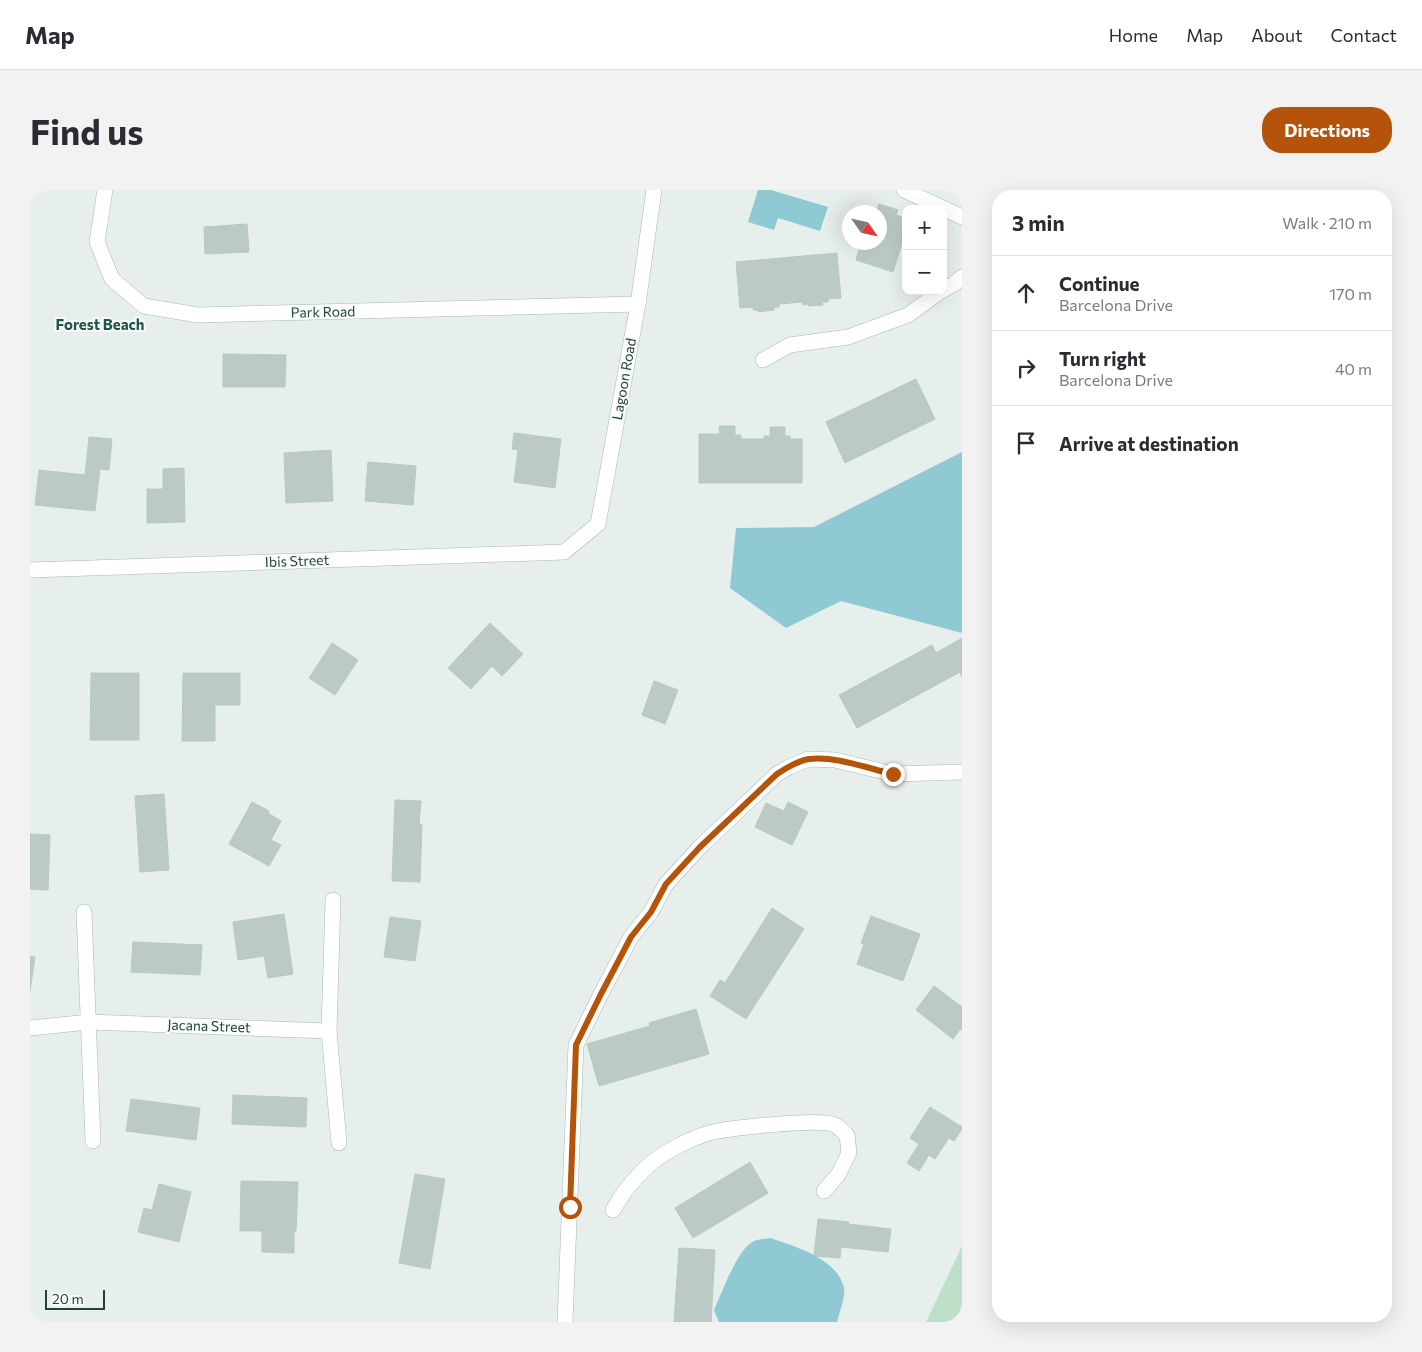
<!DOCTYPE html>
<html lang="en">
<head>
<meta charset="utf-8">
<style>
	:root { --surface:#fff; --page:#f2f2f3; --text:#2b2b33; --muted:#7c7c81; --line:#e1e1e2; --accent:#b45309 }
	body { margin:0; font-family:Commissioner,sans-serif; background:var(--page); color:var(--text) }
	.controls { position:absolute; right:15px; top:15px; display:grid; overflow:hidden; border-radius:10px; box-shadow:0 5px 20px #0002 }
	.controls button { width:45px; height:45px; display:grid; place-items:center; padding:0; border:0; border-bottom:1px solid var(--line); background:var(--surface); color:var(--text); font:25px sans-serif }
	.compass { position:absolute; left:812px; top:15px; width:45px; height:45px; border-radius:50%; background:var(--surface); box-shadow:0 5px 20px #0002; rotate:124deg }
	.scale { position:absolute; left:15px; bottom:12px; width:60px; box-sizing:border-box; padding-left:5px; border:2px solid #24423a; border-top:0; font-size:14px; line-height:18px; white-space:nowrap; color:#24423a; -webkit-text-stroke:4px #f7fbf9; paint-order:stroke }
	.stop { position:absolute; width:15px; height:15px; margin:-11px; border:4px solid #b45309; border-radius:50%; background:#fff }
	.stop.end { background:#b45309; border-color:#fff; box-shadow:0 1px 5px #0008 }
	.list { margin:0; padding:0; list-style:none }
	h2 { display:flex; justify-content:space-between; align-items:center; height:65px; margin:0; padding:0 20px; font-size:21px }
	h2 small { font-size:16px; font-weight:400; color:var(--muted) }
	.list li { display:grid; grid-template-columns:32px 1fr auto; gap:15px; align-items:center; box-sizing:border-box; height:75px; padding:0 20px; border-top:1px solid var(--line) }
	.list b { display:block; font-size:19px; white-space:nowrap }
	.list p { margin:0; font-size:16px; white-space:nowrap; color:var(--muted) }
	.list em { font-size:16px; font-style:normal; color:var(--muted) }
	.icon { flex:none; width:28px; height:28px; fill:none; stroke:currentColor; stroke-width:2; stroke-linecap:round; stroke-linejoin:round }
	.map { position:relative; flex:none; width:932px; height:1132px; overflow:hidden; border-radius:20px }
	header { display:flex; align-items:center; gap:30px; box-sizing:border-box; height:70px; padding:0 25px; background:var(--surface); border-bottom:1px solid var(--line) }
	header strong { font-size:24px }
	nav { display:flex; gap:28px; margin-inline-start:auto; font-size:18px }
	.intro { display:flex; align-items:center; justify-content:space-between; box-sizing:border-box; height:120px; padding:0 30px }
	h1 { margin:0; font-size:35px }
	.button { padding:12px 22px; border-radius:20px; background:var(--accent); color:#fff; font-size:18px; font-weight:700 }
	main { display:flex; gap:30px; padding:0 30px }
	aside { flex:1; background:var(--surface); border-radius:20px; box-shadow:0 5px 20px #0002 }
	.map>svg:first-child { display:block }
</style>
</head>
<body>
<header>
<strong>Map</strong>
<nav><a>Home</a><a>Map</a><a>About</a><a>Contact</a></nav>
</header>
<div class="intro"><h1>Find us</h1><a class="button">Directions</a></div>
<main>
<div class="map">
<svg width="932" height="1132" viewBox="0 0 932 1132">
	<rect width="100%" height="100%" fill="#e6efeb"/>
	<path fill="#bfe0c8" d="M932,1056V1132H896Z"/>
	<g fill="#8ec9d4">
		<path d="M728,0H741L798,17L790,41L748,28L744,40L718,32Z"/>
		<path d="M932,262V443L811,411L756,438L700,398L706,338L784,337Z"/>
		<path d="M740,1048C766,1057 807,1068 814,1098C816,1105 809,1124 807,1132H689L684,1120C692,1103 707,1059 724,1051C728,1049 736,1049 740,1048Z"/>
	</g>
	<g fill="#bbcac4" stroke="#b8c9c2">
		<path d="M849,14L868,20L866,25L876,28L873,39L876,40V51L873,50L863,82L826,70L831,52H849V22H846Z"/>
		<path d="M217,34L219,62L175,64L174,37Z"/>
		<path d="M807,63L811,108L798,109V112H792L793,115L778,116V114L773,115V112L749,114V117H744V120L728,122V120H723V117L710,118L706,72Z"/>
		<path d="M193,164L256,165L255,197H193Z"/>
		<path d="M886,189L905,229L815,273L796,232Z"/>
		<path d="M689,236H705V245H711V249H734V246H740V237H755V246H760V249H772V293H669V244H690Z"/>
		<path d="M484,243L531,249L525,298L484,292L488,260L482,259Z"/>
		<path d="M59,247L82,249L79,280L70,279L65,321L5,315L9,280L55,285Z"/>
		<path d="M301,260L303,311L256,313L254,263Z"/>
		<path d="M338,272L386,276L383,315L335,311Z"/>
		<path d="M154,278L155,332L117,333V299H133V279Z"/>
		<path d="M460,433L493,464L472,486L462,476L441,499L418,478Z"/>
		<path d="M932,448V487L930,482L827,538L809,505L902,455L906,463Z"/>
		<path d="M302,453L328,470L305,505L279,488Z"/>
		<path d="M61,483H109V550H60Z"/>
		<path d="M153,483H210V515H185V551H152Z"/>
		<path d="M624,491L648,500L635,534L612,525Z"/>
		<path d="M134,604L139,680L110,682L105,606Z"/>
		<path d="M365,610L391,611L389,634L392,635L390,692L362,691Z"/>
		<path d="M222,612L239,621L238,623L251,631L241,650L251,655L239,676L199,654Z"/>
		<path d="M758,612L778,622L762,655L725,637L736,613L754,621Z"/>
		<path d="M0,644L20,645L18,700L0,699Z"/>
		<path d="M742,718L774,739L716,829L680,806L690,790L695,793Z"/>
		<path d="M254,724L263,784L238,788L234,766L208,770L203,732Z"/>
		<path d="M841,726L890,744L873,791L827,774L834,754L831,753Z"/>
		<path d="M360,727L391,731L385,771L354,767Z"/>
		<path d="M103,752L172,755L170,785L101,782Z"/>
		<path d="M0,766L5,767L0,801Z"/>
		<path d="M904,796L932,817V840L930,839L923,849L886,820Z"/>
		<path d="M666,819L679,864L569,896L557,854L620,836L619,833Z"/>
		<path d="M203,905L277,908L276,937L202,934Z"/>
		<path d="M101,909L170,918L166,950L96,941Z"/>
		<path d="M900,917L932,937V939L924,951L919,948L905,969L899,965L889,981L877,973L889,954L880,948Z"/>
		<path d="M720,972L738,1003L663,1048L645,1018Z"/>
		<path d="M385,984L415,989L400,1079L369,1073Z"/>
		<path d="M211,991L268,992L266,1041H264V1063L232,1062V1041H210Z"/>
		<path d="M129,994L161,1002L149,1052L108,1042L114,1018L122,1020Z"/>
		<path d="M788,1029L819,1032L818,1034L861,1039L858,1062L811,1057L810,1068L784,1066Z"/>
		<path d="M649,1058L685,1060L681,1132H644Z"/>
	</g>
	<g fill="none" stroke-linecap="round" stroke-linejoin="round">
		<g stroke="#a8b8b2" stroke-width="16">
			<g id="minor">
				<path d="M75,0L67,52L82,89L114,116L168,125L608,114"/>
				<path d="M874,0L932,27"/>
				<path d="M913,100L924,94L932,87"/>
				<path d="M733,170L760,155L818,147L878,125L911,101"/>
				<path d="M0,380L534,362L568,334L608,114L624,0"/>
				<path d="M303,710L299,841L309,953"/>
				<path d="M54,722L63,951"/>
				<path d="M0,838L59,832L299,841"/>
				<path d="M583,1020C598,994 617,972 644,958C655,952 671,945 683,942C701,938 792,928 805,935C809,937 813,942 817,945L819,963L808,985L794,1001"/>
				<path d="M535,1132L546,855L571,804L601,747L621,722L636,694L670,657L747,584L759,577L778,569L805,570L863,584L932,582"/>
			</g>
		</g>
		<use href="#minor" stroke="#fff" stroke-width="15"/>
	</g>
	<g fill="none" stroke-linecap="round" stroke-linejoin="round">
		<path stroke="#b45309" stroke-width="6" d="M540,1017L546,855L571,804L601,747L621,722L636,694L670,657L747,584C756,578 768,571 779,569C807,566 836,578 863,584"/>
	</g>
	<g text-anchor="middle" stroke-width="4" stroke-linejoin="round" paint-order="stroke">
		<g font-size="14" fill="#24423a" stroke="#f7fbf9">
			<text transform="translate(293 122) rotate(-1)" y="5">Park Road</text>
			<text transform="translate(594 189) rotate(-80)" y="5">Lagoon Road</text>
			<text transform="translate(267 371) rotate(-2)" y="5">Ibis Street</text>
			<text transform="translate(179 836) rotate(2)" y="5">Jacana Street</text>
		</g>
		<g font-size="15" font-weight="bold" fill="#1f5548" stroke="#f7fbf9">
			<text x="70" y="140">Forest Beach</text>
		</g>
	</g>
</svg>
<div class="controls">
<button>+</button>
<button>−</button>
</div>
<svg class="compass" viewBox="-18 -18 36 36"><path d="M0-13l5 13h-10z" fill="#e53935"/><path d="M0 13l5-13h-10z" fill="#7c7c81"/></svg>
<div class="scale">20 m</div>
<div class="stop" style="left:540px;top:1017px"></div>
<div class="stop end" style="left:863px;top:584px"></div>
</div>
<aside>
<h2>3 min<small>Walk · 210 m</small></h2>
<ul class="list">
<li><svg class="icon" aria-label="ahead" viewBox="0 0 24 24"><path d="M12 20V5M6 11l6-6 6 6"/></svg><div><b>Continue</b><p>Barcelona Drive</p></div><em>170 m</em></li>
<li><svg class="icon" aria-label="right" viewBox="0 0 24 24"><path d="M7 20v-9h11M14 6l5 5-5 5"/></svg><div><b>Turn right</b><p>Barcelona Drive</p></div><em>40 m</em></li>
<li><svg class="icon" aria-label="arrive" viewBox="0 0 24 24"><path d="M6 21V4h12l-3 4 3 4H6"/></svg><div><b>Arrive at destination</b></div></li>
</ul>
</aside>
</main>
</body>
</html>
